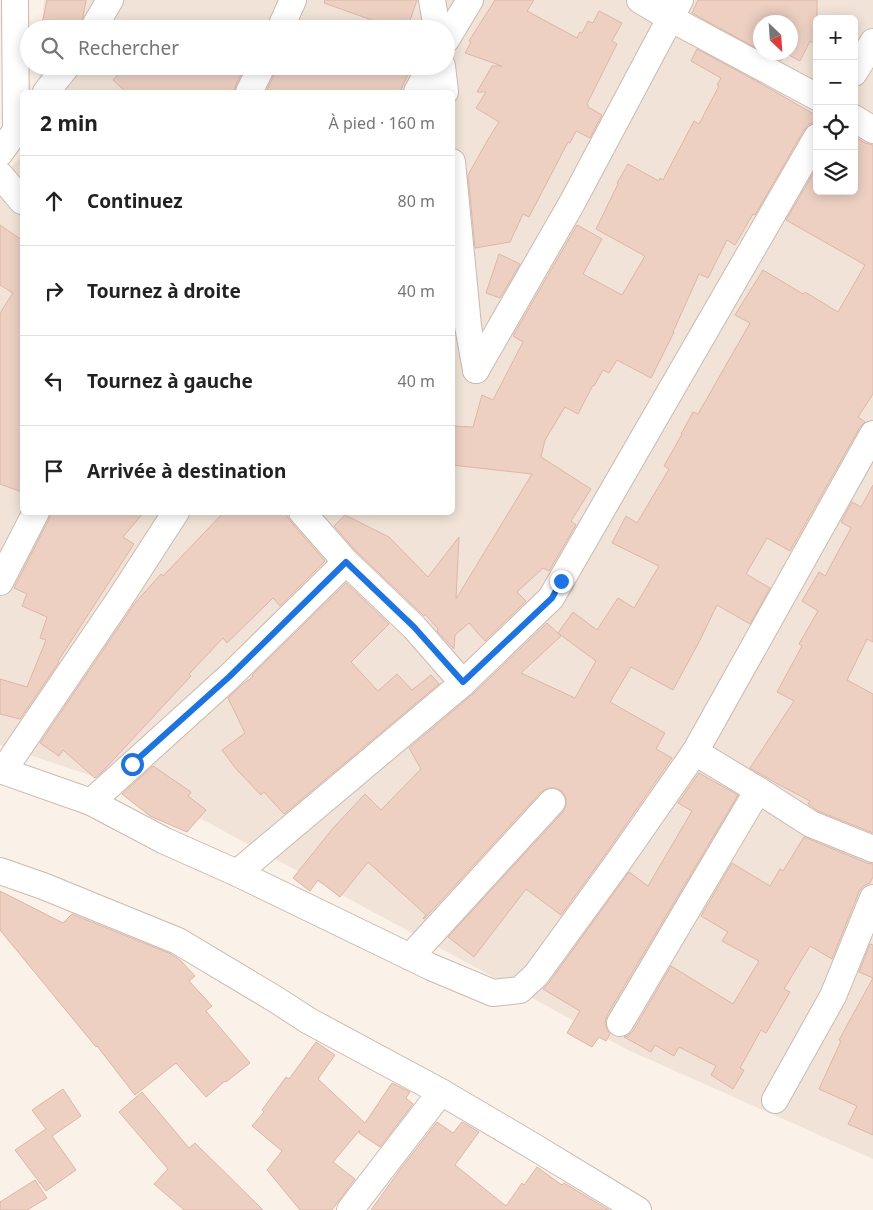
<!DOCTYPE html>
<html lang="fr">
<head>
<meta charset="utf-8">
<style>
	:root { --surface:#fff; --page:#f6f6f6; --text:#222; --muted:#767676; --line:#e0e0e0 }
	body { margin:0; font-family:"Noto Sans",sans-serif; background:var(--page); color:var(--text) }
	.controls { position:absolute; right:15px; top:15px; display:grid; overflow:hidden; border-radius:8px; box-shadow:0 2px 12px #0003 }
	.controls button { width:45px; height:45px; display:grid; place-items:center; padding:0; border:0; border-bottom:1px solid var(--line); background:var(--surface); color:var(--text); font:25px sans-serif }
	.compass { position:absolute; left:753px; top:15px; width:45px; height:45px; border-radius:50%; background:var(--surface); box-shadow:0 2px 12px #0003; rotate:155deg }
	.stop { position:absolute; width:15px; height:15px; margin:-11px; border:4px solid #1a73e8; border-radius:50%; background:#fff }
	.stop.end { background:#1a73e8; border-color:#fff; box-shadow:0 1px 5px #0008 }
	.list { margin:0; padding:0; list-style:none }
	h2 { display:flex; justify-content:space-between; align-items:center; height:65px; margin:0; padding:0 20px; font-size:21px }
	h2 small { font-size:16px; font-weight:400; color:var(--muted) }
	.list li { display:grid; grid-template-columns:32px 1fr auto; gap:15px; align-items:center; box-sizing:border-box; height:90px; padding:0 20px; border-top:1px solid var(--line) }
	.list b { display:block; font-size:19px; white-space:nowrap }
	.list em { font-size:16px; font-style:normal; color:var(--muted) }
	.icon { flex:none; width:28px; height:28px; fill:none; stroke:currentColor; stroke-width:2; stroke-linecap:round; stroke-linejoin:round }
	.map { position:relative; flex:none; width:873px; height:1210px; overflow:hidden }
	.search { position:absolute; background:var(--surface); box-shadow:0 2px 12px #0003; left:20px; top:20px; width:435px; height:55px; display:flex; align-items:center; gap:12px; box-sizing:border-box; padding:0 18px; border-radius:28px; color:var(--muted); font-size:19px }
	.panel { position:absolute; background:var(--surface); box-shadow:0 2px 12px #0003; left:20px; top:90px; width:435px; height:425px; border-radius:8px }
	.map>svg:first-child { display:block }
</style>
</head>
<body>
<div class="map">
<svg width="873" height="1210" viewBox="0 0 873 1210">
	<rect width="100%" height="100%" fill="#faf2e8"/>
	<path fill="#f1e3d7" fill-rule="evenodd" d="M44,0H873V1159L628,1050L170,802L0,745V181L22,155V512H452V92H39L40,66H446V29H42ZM817,19H854V191H817ZM760,22H790V52H760Z"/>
	<g fill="#edd0c2" stroke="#deb6a4">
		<path d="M47,0H86L83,17L78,29H41Z"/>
		<path d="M325,0H417L407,29H397L324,3Z"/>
		<path d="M495,0H534L527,11L577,38L580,32L582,33L588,21L593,23L599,11L622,23L612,41L617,44L587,104L588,105V107L602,115L590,138L576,131L570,143L568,142L529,217L523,214L510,242L475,248L468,175L490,136L499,122L476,108L486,92H477L492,66H502L465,53L471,42L469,41Z"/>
		<path d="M698,0H817V45L810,41L800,61L785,53L781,61L766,52H790V22H760V50L692,13Z"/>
		<path d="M697,49L767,87L817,116V122L809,124L804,130L755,215L753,214L735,245L727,240L708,278L699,274L673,332H674L651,378L617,360L609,373L603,370L594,386L593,385L578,414L565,407L545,440L541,457L591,489L571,521L576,525L549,571L543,568L517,592L526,601L485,641L469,623L455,635L454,649L437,631L438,629L425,614L424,616L357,552L334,526L345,515L389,537L428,577L459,537L456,599L532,474L452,465V426L473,427L482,395L493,400L523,342L513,336L577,225L602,239L583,274L622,295L645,256L596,229L618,184L617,183L628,164L659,181L660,178L663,180L694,121L699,124L719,86L717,85L721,78L691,61Z"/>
		<path d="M126,66H245L236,85L234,92H126L113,80Z"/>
		<path d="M277,66H390L408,74L400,92H266L275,73Z"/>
		<path d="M854,136L865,143L873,145V394L858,417L865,422L860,427L790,551L767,538L746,574L770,588L750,624L717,605L699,642L673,690L631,667L610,702L665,733L656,749L672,758L607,852L561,915L526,889L474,957L448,937L563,812L566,806V798L562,791L556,788H548L541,792L424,919L423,918L426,915L368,862L340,897L318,880L310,891L293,878L334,827L365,794L381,810L421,769L409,748L473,694L547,623L561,636L521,673L575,698L596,661L558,633L573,612L597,630L618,598L634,608L659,566L612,543L626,516L637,523L669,469L664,466L682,434H681L693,412L698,414L750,323L735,315L763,270L803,294L805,292L838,312L865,265L786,220L817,167V191H854Z"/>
		<path d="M0,225L22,240V492L0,484V313L13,293L0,285Z"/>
		<path d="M499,254L520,264L500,298L486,293Z"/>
		<path d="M873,485V642L867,639L847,680L873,694V833L818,811L808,804L810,801L776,783L750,768L794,701L777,692L802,646L799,644L818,611L802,601L819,572L825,576L851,528L841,522L852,502L861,507Z"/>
		<path d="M51,512H144L123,537L134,544L58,661L59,662L20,719L0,714V679L27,687L46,640L40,638L47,617L22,606L27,594L14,588L49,519Z"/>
		<path d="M224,512H284L291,522L325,561L280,606L273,598L227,643L223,638L189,674L191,676L103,771L95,778L63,750L59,756L40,743L135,603L161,574L163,576Z"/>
		<path d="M346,583L389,624L351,662L378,691L397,674L412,690L431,675L439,684L284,814L264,792L261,795L237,770L222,750L245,733L228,698L243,684L253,677L252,675Z"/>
		<path d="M153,766L191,792L188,796L206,810L187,832L150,816L122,794Z"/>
		<path d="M699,773L738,795L607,1015L605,1023L607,1030L610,1034L606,1041L599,1037L592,1047L567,1033L580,1011L543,989L548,984L629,872L648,886L692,811L678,803Z"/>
		<path d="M804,837L867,863L873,864V877L870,883L863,886L859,892L832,959L810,946L784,989L790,992L766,1033L761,1030L740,1068L744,1070L733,1089L711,1075L716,1066L679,1047L674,1056L655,1045L651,1052L624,1037L628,1036L633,1031L671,966L733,1004L759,961L722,941L728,932L701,916L732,863L770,886L780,869L783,871Z"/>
		<path d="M0,891L63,923L72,914L171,954L180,960L195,976L189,981L212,1006L206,1011L250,1063L226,1082L225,1081L206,1097L176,1063L135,1095L97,1046L96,1047L0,930Z"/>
		<path d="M870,944L873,945V1135L848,1124L857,1106L819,1089L841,1041L839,1040L873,978L859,972Z"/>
		<path d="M316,1042L335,1055L318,1079L365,1123L392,1083L410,1092L406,1098L413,1104L380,1147L359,1133L360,1130L333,1162L355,1179L332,1210H300L267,1170L282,1151L252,1126L264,1112L262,1110L286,1077L289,1079Z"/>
		<path d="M63,1089L81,1116L52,1136L76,1170L46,1191L15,1150L46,1129L32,1110Z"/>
		<path d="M142,1092L189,1148L195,1143L263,1210H184L154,1184L168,1169L119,1112Z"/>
		<path d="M437,1122L453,1133L462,1122L479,1132L455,1165L506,1206L522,1183L524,1185L537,1167L562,1185L564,1183L609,1210H371L399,1171Z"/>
		<path d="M35,1180L47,1198L27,1210H0V1202Z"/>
	</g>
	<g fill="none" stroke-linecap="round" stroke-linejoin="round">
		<g stroke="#cbbaaf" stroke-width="28">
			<g id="minor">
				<path d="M15,0L16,130"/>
				<path d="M432,0L437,29"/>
				<path d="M640,0L670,18L817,97"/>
				<path d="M93,29L110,0"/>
				<path d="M280,29L293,0"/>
				<path d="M446,40L470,0"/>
				<path d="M442,66L445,92"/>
				<path d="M854,73L873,42"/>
				<path d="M46,92L67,66"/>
				<path d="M249,92L262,66"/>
				<path d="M417,92L431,66"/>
				<path d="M854,118L873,130"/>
				<path d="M0,153L22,122"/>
				<path d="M452,162L468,326L476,370"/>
				<path d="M0,175L22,201"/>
				<path d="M476,370L572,203L680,0"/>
				<path d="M302,512L346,562L414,627L463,683"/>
				<path d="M0,582L36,512"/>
				<path d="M695,752L758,790L811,824L873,849"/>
				<path d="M0,770L91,802L165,841L237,873L431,967L493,993L520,990L536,975L619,861L695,752L873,434"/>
				<path d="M3,771L121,597L176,512"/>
				<path d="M91,802L229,677L346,562"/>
				<path d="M0,871L43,886L178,941L275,999L309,1021L441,1092L531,1145L638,1210"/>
				<path d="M237,873L463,683L551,598L817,137"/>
				<path d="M410,957L552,802"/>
				<path d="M620,1023L758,790"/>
				<path d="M775,1100L833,996L873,898"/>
				<path d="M350,1210L441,1092"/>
			</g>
		</g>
		<use href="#minor" stroke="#fff" stroke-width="26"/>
	</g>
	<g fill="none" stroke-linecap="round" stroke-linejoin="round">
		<path stroke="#1a73e8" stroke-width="6" d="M132,764L229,677L346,562L414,627L463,682L552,598L561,581"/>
	</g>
</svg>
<div class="controls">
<button>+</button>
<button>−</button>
<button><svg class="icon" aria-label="locate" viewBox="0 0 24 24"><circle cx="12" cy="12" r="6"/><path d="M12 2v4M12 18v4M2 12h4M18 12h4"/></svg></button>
<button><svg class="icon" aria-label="layers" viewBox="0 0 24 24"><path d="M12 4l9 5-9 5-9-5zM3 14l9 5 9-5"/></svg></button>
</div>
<svg class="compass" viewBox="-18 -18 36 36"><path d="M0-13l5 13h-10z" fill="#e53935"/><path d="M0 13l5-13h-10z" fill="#767676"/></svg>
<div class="stop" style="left:132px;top:764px"></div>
<div class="stop end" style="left:561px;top:581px"></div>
<div class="search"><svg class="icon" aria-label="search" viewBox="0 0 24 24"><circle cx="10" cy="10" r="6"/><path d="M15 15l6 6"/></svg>Rechercher</div>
<section class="panel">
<h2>2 min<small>À pied · 160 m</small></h2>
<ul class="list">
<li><svg class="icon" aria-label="ahead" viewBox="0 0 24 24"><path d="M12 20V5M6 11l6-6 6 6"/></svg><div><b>Continuez</b></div><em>80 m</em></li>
<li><svg class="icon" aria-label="right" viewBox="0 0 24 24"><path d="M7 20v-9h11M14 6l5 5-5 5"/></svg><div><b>Tournez à droite</b></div><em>40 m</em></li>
<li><svg class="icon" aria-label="left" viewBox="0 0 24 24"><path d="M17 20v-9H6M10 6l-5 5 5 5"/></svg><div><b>Tournez à gauche</b></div><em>40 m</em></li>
<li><svg class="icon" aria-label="arrive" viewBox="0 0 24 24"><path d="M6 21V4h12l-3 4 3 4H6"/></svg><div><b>Arrivée à destination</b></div></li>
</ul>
</section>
</div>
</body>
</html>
